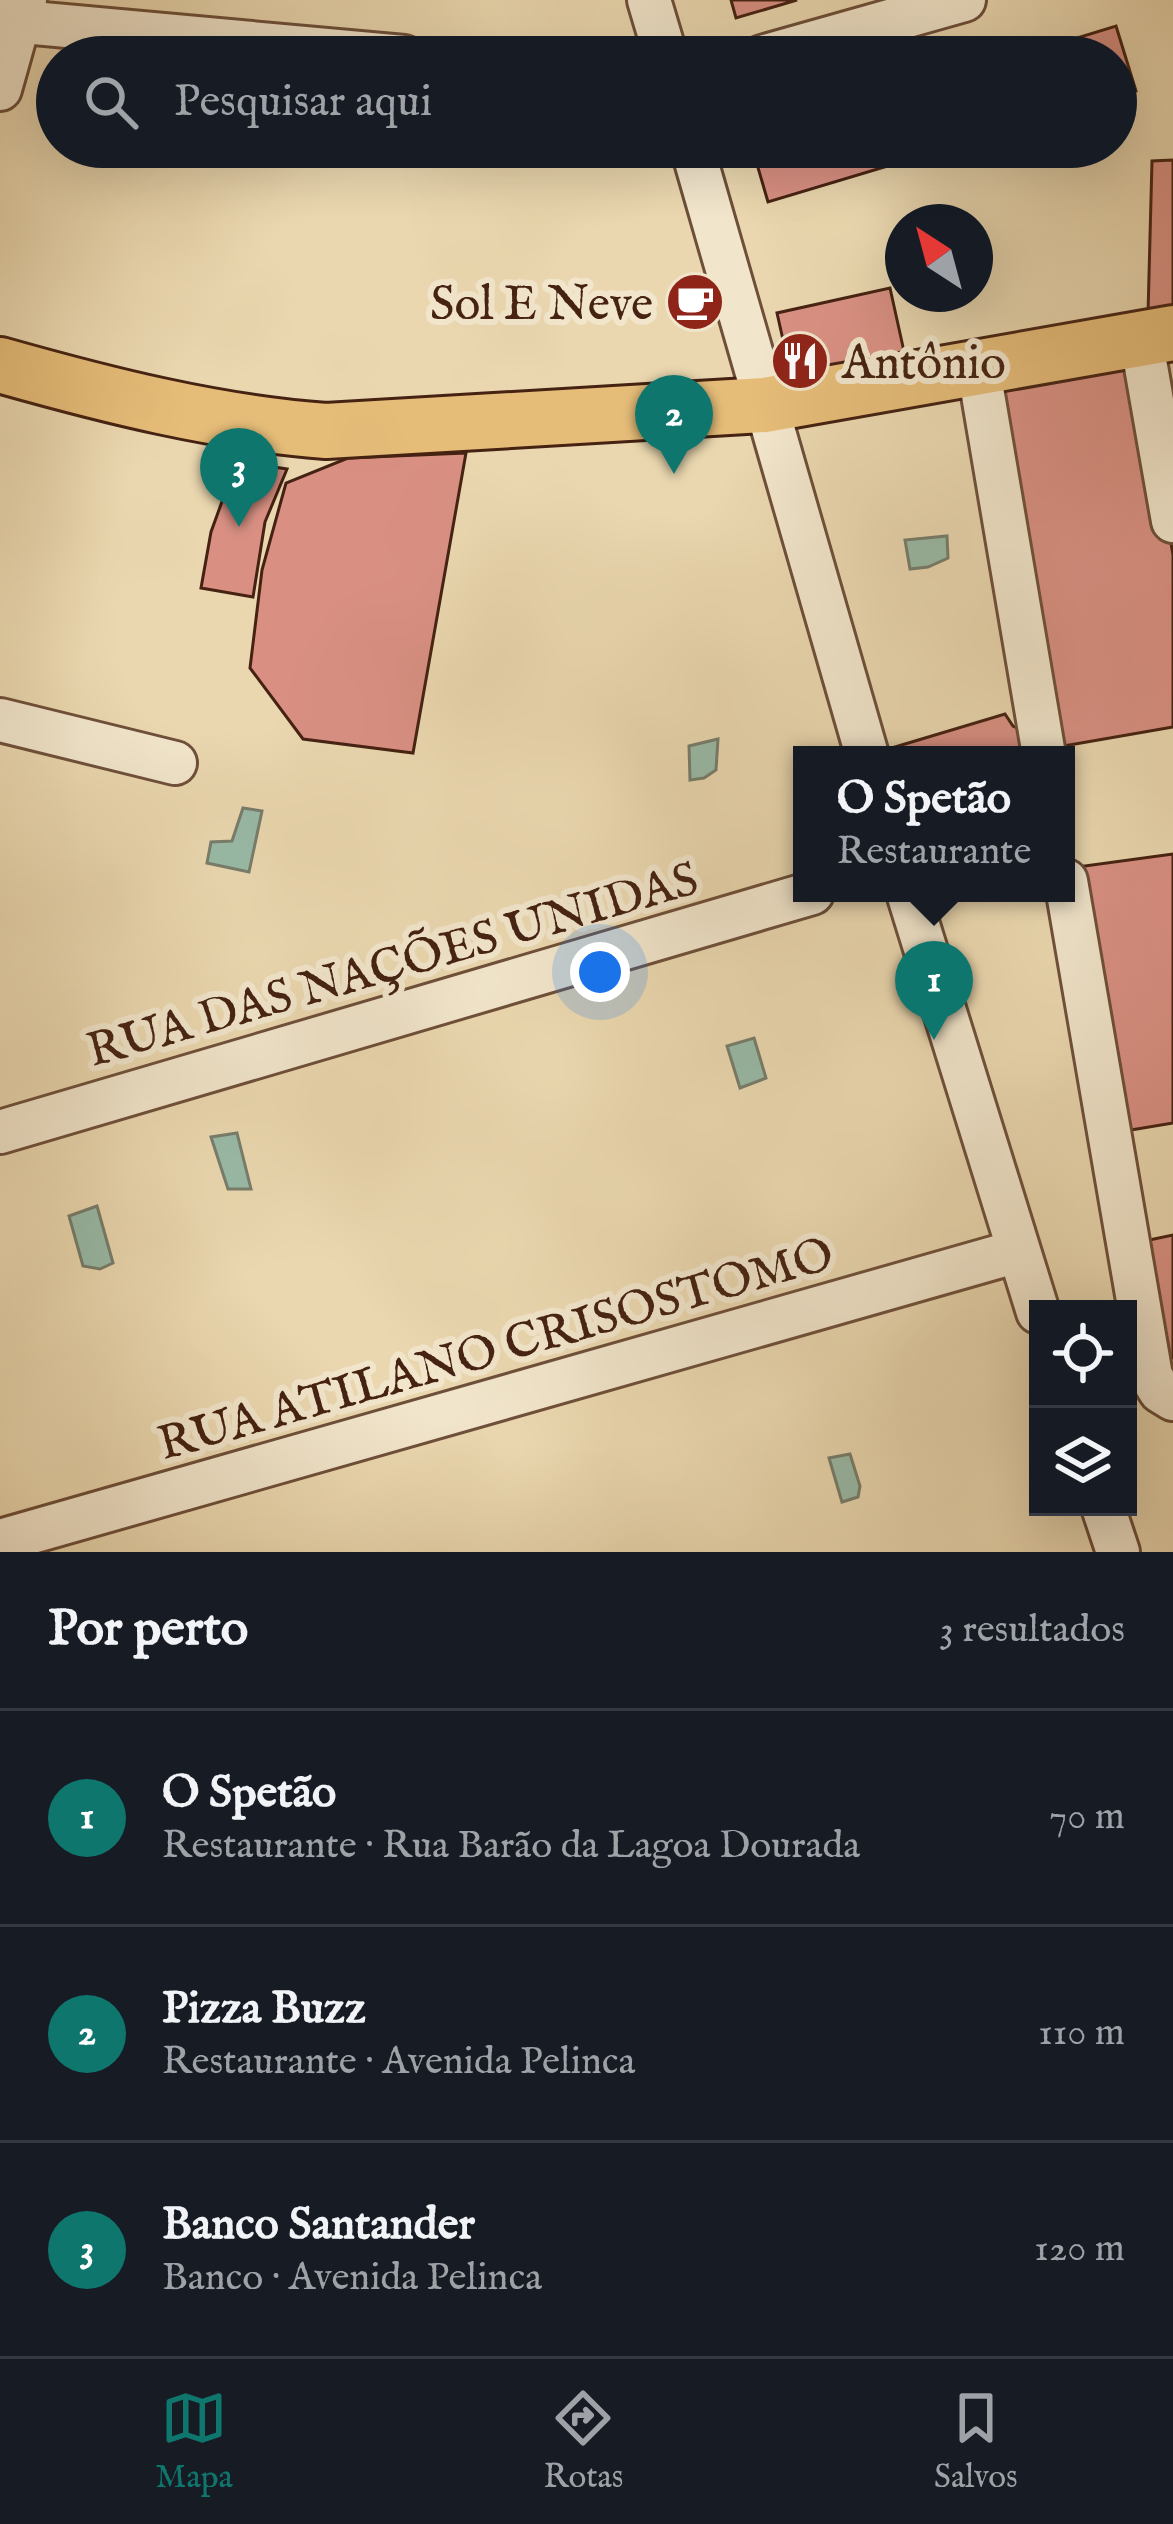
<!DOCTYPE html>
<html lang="pt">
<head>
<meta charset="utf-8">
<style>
	:root { --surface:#171b24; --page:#242831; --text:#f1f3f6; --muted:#9ea1a6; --line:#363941; --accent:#0f766e }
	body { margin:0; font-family:"IM FELL English",serif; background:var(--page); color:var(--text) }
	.controls { position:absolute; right:36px; bottom:36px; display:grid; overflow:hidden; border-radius:0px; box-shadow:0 12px 48px #0002 }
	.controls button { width:108px; height:108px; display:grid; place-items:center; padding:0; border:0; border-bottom:3px solid var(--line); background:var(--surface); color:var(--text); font:60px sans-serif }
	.compass { position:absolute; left:885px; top:204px; width:108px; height:108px; border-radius:50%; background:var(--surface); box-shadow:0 12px 48px #0002; rotate:324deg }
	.you { position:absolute; left:600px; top:972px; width:42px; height:42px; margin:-30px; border:9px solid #fff; border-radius:50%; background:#1a73e8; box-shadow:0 0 0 18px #1a73e833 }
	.badge { display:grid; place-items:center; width:78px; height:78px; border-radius:50%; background:var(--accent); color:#fff; font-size:39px; font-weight:700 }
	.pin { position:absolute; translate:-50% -99px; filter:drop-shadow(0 3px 6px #0008) }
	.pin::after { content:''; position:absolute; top:63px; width:42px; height:36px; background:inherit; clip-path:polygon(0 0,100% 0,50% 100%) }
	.popup { position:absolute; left:793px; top:746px; width:282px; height:156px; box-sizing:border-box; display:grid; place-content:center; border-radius:0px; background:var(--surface); filter:drop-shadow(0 3px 9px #0005); font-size:39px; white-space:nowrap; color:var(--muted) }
	.popup b { font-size:45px; color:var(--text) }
	.popup::after { content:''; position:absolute; left:50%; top:100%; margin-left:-24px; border:24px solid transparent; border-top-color:var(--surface) }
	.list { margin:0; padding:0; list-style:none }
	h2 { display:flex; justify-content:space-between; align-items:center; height:156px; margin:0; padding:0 48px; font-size:51px }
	h2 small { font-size:39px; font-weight:400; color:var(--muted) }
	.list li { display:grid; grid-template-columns:78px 1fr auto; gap:36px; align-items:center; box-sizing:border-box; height:216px; padding:0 48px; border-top:3px solid var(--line) }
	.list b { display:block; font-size:45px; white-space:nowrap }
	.list p { margin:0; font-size:39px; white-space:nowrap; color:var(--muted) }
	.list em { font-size:39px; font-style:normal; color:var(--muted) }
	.icon { flex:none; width:66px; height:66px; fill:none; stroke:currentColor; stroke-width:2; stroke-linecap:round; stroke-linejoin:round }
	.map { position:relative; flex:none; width:1173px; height:1552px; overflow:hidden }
	.search { position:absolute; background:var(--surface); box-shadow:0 12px 48px #0002; left:36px; right:36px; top:36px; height:132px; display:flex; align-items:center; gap:30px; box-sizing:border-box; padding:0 42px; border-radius:66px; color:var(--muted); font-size:45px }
	.sheet { height:804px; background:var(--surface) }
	nav { display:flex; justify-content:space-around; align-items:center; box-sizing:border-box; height:168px; border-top:3px solid var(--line); background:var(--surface); font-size:33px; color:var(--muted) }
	nav a { display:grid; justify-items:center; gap:6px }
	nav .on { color:var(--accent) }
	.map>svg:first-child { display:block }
</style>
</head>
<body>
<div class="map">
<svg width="1173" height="1552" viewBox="0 0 1173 1552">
	<rect width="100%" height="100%" fill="#ead7af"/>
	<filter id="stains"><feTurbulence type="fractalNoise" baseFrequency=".00167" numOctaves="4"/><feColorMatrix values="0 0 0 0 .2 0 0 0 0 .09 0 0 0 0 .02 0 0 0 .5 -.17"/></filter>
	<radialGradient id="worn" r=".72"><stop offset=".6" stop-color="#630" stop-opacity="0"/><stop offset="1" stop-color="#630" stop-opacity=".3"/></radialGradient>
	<g fill="#98baa7" stroke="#777d6b" stroke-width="3">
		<path d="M947,536L948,558L928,567L910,569L905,540Z"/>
		<path d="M718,739L716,770L704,778L690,780L689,746Z"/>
		<path d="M243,808L262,811L249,872L207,863L211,842L232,841Z"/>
		<path d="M754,1038L766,1078L740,1088L727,1046Z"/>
		<path d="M237,1133L251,1189H228L211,1137Z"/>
		<path d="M97,1206L113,1263L100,1269L83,1266L69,1216Z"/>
		<path d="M850,1454L860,1486L858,1497L842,1502L829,1458Z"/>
	</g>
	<g fill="#d99083" stroke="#452212" stroke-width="3">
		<path d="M731,0H797L736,18Z"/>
		<path d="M1116,26L1136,91L1116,97V57H1015Z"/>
		<path d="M752,147H951L768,202Z"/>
		<path d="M1173,160V311L1148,314L1152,161Z"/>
		<path d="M890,288L905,356L792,380L777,313Z"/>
		<path d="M1139,352L1173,555V727L1058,747L988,374Z"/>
		<path d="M466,453L413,753L303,739L250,668L262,570L286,483L348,458Z"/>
		<path d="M247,463L287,469L265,522L253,597L201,588L211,532L232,474Z"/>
		<path d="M1005,714L1013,726L1028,733L1031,755L875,753Z"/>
		<path d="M1173,854V1123L1113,1133L1070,868Z"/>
		<path d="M1173,1235V1358L1166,1359L1140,1242Z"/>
	</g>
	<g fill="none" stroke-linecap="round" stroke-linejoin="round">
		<g stroke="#6e4f39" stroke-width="48">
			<g id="minor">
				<path d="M649,0L666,57"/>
				<path d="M0,20L404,57"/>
				<path d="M762,57L964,0"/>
				<path d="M0,89L25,0"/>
				<path d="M692,147L867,755"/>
				<path d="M1141,338L1173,521"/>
				<path d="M978,365L1044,755"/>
				<path d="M0,720L175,763"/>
				<path d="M1066,881L1151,1376L1160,1391L1173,1399"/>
				<path d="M908,893L1038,1312"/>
				<path d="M0,1132L812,893"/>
				<path d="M1103,1507L1118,1552"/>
				<path d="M0,1541L1018,1251"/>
			</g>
		</g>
		<g stroke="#452212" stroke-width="60">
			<path id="major" d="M0,365C106,395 216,423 326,431L765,405L1173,333"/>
		</g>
		<use href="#minor" stroke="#f1e5cb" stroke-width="42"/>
		<use href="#major" stroke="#e5bc78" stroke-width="54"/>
	</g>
	<defs>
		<g id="cafe-disc" transform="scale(3)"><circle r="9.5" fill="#8f2418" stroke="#f1e5cb"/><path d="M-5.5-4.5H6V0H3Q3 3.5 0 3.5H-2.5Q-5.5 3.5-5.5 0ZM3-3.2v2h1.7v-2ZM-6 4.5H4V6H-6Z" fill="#fff"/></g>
		<g id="restaurant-disc" transform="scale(3)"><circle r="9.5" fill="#8f2418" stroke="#f1e5cb"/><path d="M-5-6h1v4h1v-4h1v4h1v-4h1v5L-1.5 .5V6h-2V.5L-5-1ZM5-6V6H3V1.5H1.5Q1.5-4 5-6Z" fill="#fff"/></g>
	</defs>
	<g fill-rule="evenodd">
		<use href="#cafe-disc" x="695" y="302"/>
		<use href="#restaurant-disc" x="800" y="361"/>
	</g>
	<g text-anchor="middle" stroke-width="12" stroke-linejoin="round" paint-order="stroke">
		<g font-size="48" fill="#452212" stroke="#f1e5cb" text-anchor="end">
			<text x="653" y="319">Sol E Neve</text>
			<text x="842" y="378" text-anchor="start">Antônio</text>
		</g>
		<g font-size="48" fill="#452212" stroke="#f1e5cb">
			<text transform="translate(392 963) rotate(-16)" y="17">RUA DAS NAÇÕES UNIDAS</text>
			<text transform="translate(495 1347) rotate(-16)" y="17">RUA ATILANO CRISOSTOMO</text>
		</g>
	</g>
	<rect width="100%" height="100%" filter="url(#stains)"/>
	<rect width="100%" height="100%" fill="url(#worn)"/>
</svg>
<div class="controls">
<button><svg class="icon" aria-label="locate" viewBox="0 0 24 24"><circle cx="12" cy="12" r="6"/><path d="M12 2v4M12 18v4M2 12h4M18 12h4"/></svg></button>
<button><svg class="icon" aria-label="layers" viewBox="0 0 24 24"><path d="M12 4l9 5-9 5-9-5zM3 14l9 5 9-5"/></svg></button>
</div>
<svg class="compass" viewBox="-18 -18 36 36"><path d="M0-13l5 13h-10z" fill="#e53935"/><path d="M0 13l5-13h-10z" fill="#9ea1a6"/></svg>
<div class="you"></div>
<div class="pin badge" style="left:934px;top:1040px">1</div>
<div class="popup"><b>O Spetão</b>Restaurante</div>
<div class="pin badge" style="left:674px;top:474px">2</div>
<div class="pin badge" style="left:239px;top:527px">3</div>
<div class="search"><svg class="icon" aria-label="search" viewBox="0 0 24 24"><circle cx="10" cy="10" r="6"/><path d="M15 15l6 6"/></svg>Pesquisar aqui</div>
</div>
<section class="sheet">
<h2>Por perto<small>3 resultados</small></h2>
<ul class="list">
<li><span class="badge">1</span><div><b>O Spetão</b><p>Restaurante · Rua Barão da Lagoa Dourada</p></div><em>70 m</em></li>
<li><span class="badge">2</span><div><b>Pizza Buzz</b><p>Restaurante · Avenida Pelinca</p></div><em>110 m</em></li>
<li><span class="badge">3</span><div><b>Banco Santander</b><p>Banco · Avenida Pelinca</p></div><em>120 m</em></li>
</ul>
</section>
<nav>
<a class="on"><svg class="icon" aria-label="map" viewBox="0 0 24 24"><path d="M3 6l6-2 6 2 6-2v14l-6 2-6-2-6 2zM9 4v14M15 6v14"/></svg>Mapa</a>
<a><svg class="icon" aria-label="directions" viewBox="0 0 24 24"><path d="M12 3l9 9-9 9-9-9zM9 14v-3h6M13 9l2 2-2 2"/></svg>Rotas</a>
<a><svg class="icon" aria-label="saved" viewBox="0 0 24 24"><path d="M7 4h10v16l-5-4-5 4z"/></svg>Salvos</a>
</nav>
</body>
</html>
